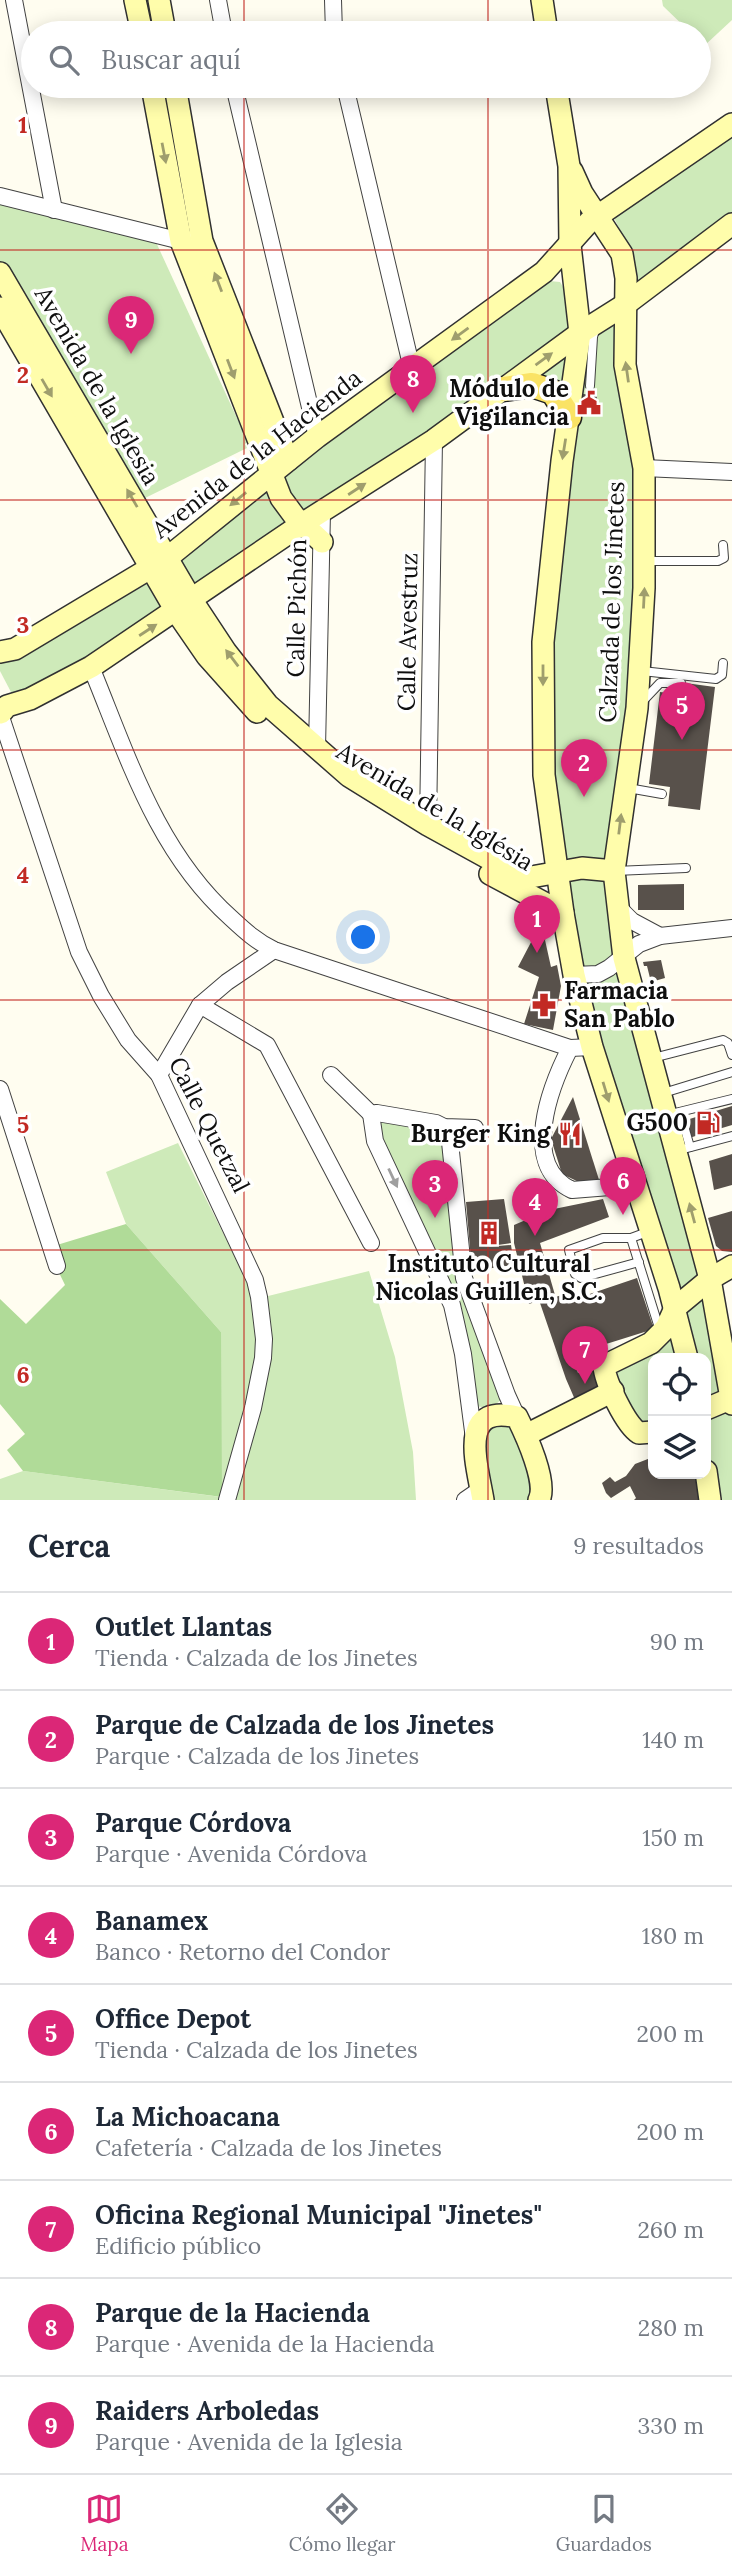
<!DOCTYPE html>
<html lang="es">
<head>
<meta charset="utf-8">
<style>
	:root { --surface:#fff; --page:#f6f6f7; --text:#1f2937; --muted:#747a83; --line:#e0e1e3; --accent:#db2777 }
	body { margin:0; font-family:Lora,serif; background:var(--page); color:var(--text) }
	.controls { position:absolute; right:21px; bottom:21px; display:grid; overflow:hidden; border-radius:14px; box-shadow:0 4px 18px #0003 }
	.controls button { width:63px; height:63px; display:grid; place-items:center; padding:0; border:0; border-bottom:2px solid var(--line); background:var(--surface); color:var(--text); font:35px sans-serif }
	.you { position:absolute; left:364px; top:938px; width:24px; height:24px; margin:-18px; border:5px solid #fff; border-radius:50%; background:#1a73e8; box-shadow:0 0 0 10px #1a73e833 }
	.badge { display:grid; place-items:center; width:46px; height:46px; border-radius:50%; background:var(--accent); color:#fff; font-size:23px; font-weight:700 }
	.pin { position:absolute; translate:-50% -58px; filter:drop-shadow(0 2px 4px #0008) }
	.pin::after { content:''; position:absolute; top:37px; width:24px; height:21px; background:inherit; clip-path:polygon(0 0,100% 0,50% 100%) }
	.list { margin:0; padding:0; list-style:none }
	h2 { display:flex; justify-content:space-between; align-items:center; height:91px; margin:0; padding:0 28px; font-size:30px }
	h2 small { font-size:23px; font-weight:400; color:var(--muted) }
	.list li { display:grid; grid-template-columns:46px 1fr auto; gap:21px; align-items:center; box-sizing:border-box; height:98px; padding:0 28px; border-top:2px solid var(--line) }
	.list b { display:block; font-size:26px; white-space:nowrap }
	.list p { margin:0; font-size:23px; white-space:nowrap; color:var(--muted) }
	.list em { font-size:23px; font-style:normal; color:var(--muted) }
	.icon { flex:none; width:38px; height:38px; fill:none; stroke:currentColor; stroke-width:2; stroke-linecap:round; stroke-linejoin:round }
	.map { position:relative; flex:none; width:732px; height:1500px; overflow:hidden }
	.search { position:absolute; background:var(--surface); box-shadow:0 4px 18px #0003; left:21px; right:21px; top:21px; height:77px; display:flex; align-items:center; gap:18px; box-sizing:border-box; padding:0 24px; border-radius:38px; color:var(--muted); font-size:26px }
	.sheet { height:973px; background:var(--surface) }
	nav { display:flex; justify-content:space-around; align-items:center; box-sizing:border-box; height:98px; border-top:2px solid var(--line); background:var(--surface); font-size:19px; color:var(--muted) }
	nav a { display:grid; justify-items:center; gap:4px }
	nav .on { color:var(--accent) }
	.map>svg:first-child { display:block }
</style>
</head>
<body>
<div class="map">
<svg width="732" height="1500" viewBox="0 0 732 1500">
	<rect width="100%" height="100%" fill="#fffdf0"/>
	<g fill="#ceeab9">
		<path d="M662,0H732V20L704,46L699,41V33H691L663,6Z"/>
		<path d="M732,125V223L630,300V250L609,208Z"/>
		<path d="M0,201L155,240L248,442L245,444L247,448L143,499L0,267Z"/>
		<path d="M549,281L560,282L571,300L578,332L302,521L274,473Z"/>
		<path d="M626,305L614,337L623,365L642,468V588L612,872L705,1277L675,1292L594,1046L544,775L560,425L553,402L504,393Z"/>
		<path d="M271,475L298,524L191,597L169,558Z"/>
		<path d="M149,573L172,611L32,695L12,694L0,671V656Z"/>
		<path d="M378,1115L443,1128L464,1278L505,1395C495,1408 487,1410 471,1404L464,1353L385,1158Z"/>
		<path d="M178,1143L256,1299L369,1271L395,1357L413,1452L416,1500H0V1479L23,1471L221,1497V1332L126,1224L106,1172Z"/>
		<path d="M698,1299L705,1302L726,1399L710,1404L706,1387V1358H699L686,1308Z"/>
		<path d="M674,1336L682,1358H653V1424L640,1429L606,1367Z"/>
		<path d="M730,1405L732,1420V1500H712L706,1447V1415Z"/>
		<path d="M517,1419L534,1500H490L483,1428Z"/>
	</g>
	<path fill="#b0db98" d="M126,1224L221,1332L222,1497L23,1471L7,1450L25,1434L0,1404V1299L26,1324L65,1285L47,1248Z"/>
	<g fill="#58514b">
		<path d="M583,394L597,395L596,412L581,411Z"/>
		<path d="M685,683L715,687L700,810L668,806L670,787L649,784L660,692L684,695Z"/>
		<path d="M684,884V910H638V885Z"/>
		<path d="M539,927L549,931L545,940L551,967L557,965L561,986L553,1030L524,1024L539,977L518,967Z"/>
		<path d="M661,960L665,978L651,982L647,966H644L643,962Z"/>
		<path d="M573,1097L600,1183H581L562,1174L551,1139Z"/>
		<path d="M732,1106V1125L689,1138L683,1121Z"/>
		<path d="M732,1154V1185L714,1190L709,1161Z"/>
		<path d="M504,1199L511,1243L484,1247L511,1245L514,1265L472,1271L466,1202Z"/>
		<path d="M603,1199L609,1217L540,1243L555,1295L529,1304L514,1243V1225L549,1210Z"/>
		<path d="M732,1211V1252L722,1251L716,1246L708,1218Z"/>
		<path d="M637,1278L654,1329L571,1355L578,1373L594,1366L605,1389L576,1402L566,1379L540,1303L564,1294L569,1301Z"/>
		<path d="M653,1457V1474H698L701,1500H634L636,1498L630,1486L611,1498L606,1493L602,1483L610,1477L615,1482L626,1476L635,1464Z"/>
	</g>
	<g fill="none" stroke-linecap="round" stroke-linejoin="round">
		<g stroke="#424242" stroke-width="10">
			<g id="lane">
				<path d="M590,386L593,337L595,330"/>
				<path d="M644,561H718L724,558L723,545"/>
				<path d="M642,671L716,679L722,675L723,663"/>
				<path d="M641,703L660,683H681"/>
				<path d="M628,788L662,794"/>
				<path d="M615,871L686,868"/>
				<path d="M653,1058L723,1040L728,1043L732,1055"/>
				<path d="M660,1094L732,1072"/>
				<path d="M680,1112L690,1147"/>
				<path d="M667,1115L732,1099"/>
				<path d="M676,1151L732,1136"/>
				<path d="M631,1238L660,1331"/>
				<path d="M639,1262L581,1278L575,1274L569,1250L603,1238H631L650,1231"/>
			</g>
		</g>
		<g stroke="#424242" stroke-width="18">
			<g id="street">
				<path d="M14,0L54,210"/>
				<path d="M218,0L224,33"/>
				<path d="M333,0L334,33"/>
				<path d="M234,86L317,437"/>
				<path d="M345,86L412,369"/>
				<path d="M0,196L181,241H192"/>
				<path d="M644,468L732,472"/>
				<path d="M91,667C128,757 157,852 231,918C245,931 257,942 274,950L570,1048L592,1047"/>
				<path d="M2,720L79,952L101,996L128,1040L159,1075L255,1280L259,1297L264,1339L263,1358L253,1408L227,1500"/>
				<path d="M317,748L322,512"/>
				<path d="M428,825L434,440"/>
				<path d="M617,906L632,921L660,936"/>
				<path d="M574,975L598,974L609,968L639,944L660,936L732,928"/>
				<path d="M200,1005L267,1045L371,1243"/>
				<path d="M570,1048C551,1085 519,1165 572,1190L635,1185"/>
				<path d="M159,1075L200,1005L227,982L274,950"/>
				<path d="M331,1075L371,1114"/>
				<path d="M0,1089L57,1266"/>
				<path d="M371,1114L375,1141L452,1305L463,1354L474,1439"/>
				<path d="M371,1114L377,1113L436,1123L444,1127L475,1128"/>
				<path d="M444,1127L450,1142L464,1278L507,1395L517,1417"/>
				<path d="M465,1500L481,1489"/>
			</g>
		</g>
		<g stroke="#313131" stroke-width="24">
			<g id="secondary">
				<path d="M135,0L142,33"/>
				<path d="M159,0L165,33"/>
				<path d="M542,0L547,33"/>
				<path d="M152,86L181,241L281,498L295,517L322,542"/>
				<path d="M175,86L202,241L288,460"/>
				<path d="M556,86L569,166L570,245L580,333L562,461L543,642L544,775L563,913L574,975L592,1047L669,1288L687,1358"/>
				<path d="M572,171L582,193L622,254L626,278L625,365L644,468V588L637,708L614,871L624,958L710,1279L732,1404"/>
				<path d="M0,273L191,599L226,652L268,705L349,776L428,825L508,869L531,877L582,868L614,871"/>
				<path d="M0,308L176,611L207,656L257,712"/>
				<path d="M0,652L15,649L167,558L317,437L544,272L589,222L732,124"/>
				<path d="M1,713L7,706L30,699L91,667L302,524L434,440L580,333L626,304L732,224"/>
				<path d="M490,874L563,913"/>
				<path d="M706,1409L732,1398"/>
				<path d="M653,1432L639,1433C626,1425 605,1382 604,1366L651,1343L666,1328L675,1308L710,1279L732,1266"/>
				<path d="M526,1435L613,1391"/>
				<path d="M706,1471L710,1500"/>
				<path d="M483,1500C477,1464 457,1403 517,1417C526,1435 548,1483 539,1500"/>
			</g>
		</g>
		<g stroke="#202020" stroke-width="27">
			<path id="primary" d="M504,389L532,385L553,392L569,417"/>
		</g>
		<use href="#lane" stroke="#fff" stroke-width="8"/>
		<use href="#street" stroke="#fff" stroke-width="16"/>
		<use href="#secondary" stroke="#fffdab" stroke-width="21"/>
		<use href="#primary" stroke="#fae365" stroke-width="24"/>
	</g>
	<defs><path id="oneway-solid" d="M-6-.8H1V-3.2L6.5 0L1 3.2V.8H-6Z" transform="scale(1.75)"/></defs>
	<g fill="#9f9e6d">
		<use href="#oneway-solid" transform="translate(164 153) rotate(79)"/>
		<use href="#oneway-solid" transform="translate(218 282) rotate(-111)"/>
		<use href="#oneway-solid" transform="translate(460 334) rotate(144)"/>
		<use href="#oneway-solid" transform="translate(544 359) rotate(-36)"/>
		<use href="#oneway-solid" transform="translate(231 369) rotate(69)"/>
		<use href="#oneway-solid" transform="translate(627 372) rotate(-98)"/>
		<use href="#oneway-solid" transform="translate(47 388) rotate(60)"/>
		<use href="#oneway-solid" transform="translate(564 449) rotate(99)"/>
		<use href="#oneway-solid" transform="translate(357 489) rotate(-33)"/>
		<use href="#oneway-solid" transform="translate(132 498) rotate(-120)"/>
		<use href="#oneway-solid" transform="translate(238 499) rotate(141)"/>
		<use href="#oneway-solid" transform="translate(644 598) rotate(-87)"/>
		<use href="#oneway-solid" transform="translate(148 630) rotate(-33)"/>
		<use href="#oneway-solid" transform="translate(232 658) rotate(-127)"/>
		<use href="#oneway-solid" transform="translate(543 675) rotate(90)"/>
		<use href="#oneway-solid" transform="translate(620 824) rotate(-83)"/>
		<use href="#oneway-solid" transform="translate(606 1092) rotate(73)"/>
		<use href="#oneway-solid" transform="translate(692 1213) rotate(-105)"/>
	</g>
	<use fill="#9f9f9f" href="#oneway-solid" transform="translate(393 1178) rotate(65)"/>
	<path fill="none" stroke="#c22a24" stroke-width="2" stroke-opacity="0.55" d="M244,0V33M488,0V33M244,86V1500M488,86V1500M0,250H732M0,500H732M0,750H732M0,1000H732M0,1250H732"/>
	<defs>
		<g id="civic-bare" transform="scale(1.89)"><path d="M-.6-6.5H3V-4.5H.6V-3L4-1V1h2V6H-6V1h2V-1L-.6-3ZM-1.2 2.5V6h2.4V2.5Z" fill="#c22a24" stroke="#fff" stroke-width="2.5" paint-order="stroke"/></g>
		<g id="pharmacy-bare" transform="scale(1.89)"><path d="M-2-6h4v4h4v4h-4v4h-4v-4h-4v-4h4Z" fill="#c22a24" stroke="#fff" stroke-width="2.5" paint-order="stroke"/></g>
		<g id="fuel-bare" transform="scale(1.89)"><path d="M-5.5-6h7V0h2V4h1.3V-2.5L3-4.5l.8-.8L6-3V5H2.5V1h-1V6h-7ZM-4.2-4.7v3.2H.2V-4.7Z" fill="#c22a24" stroke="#fff" stroke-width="2.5" paint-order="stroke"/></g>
		<g id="restaurant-bare" transform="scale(1.89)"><path d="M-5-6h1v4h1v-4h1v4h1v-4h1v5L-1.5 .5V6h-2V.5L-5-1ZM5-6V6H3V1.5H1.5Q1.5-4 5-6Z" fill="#c22a24" stroke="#fff" stroke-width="2.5" paint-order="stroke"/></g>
		<g id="building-bare" transform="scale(1.89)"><path d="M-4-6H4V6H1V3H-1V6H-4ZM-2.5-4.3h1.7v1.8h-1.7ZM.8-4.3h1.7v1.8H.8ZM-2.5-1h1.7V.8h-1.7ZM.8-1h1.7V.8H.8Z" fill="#c22a24" stroke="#fff" stroke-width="2.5" paint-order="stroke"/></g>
	</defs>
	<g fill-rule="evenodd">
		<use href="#civic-bare" x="589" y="403"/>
		<use href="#pharmacy-bare" x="544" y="1005"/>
		<use href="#fuel-bare" x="708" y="1123"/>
		<use href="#restaurant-bare" x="570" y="1134"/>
		<use href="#building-bare" x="489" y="1233"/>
	</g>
	<g text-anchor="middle" stroke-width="7" stroke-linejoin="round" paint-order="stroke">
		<g font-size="24" fill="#0f0f0f" stroke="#fff">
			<text transform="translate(97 386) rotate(60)" y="8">Avenida de la Iglesia</text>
			<text transform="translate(257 454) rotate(-38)" y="8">Avenida de la Hacienda</text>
			<text transform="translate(612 602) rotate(-88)" y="8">Calzada de los Jinetes</text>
			<text transform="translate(297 608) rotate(-89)" y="8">Calle Pichón</text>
			<text transform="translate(408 632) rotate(-89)" y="8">Calle Avestruz</text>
			<text transform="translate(435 807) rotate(31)" y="8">Avenida de la Iglésia</text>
			<text transform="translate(209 1125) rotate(63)" y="8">Calle Quetzal</text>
		</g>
		<g font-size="24" font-weight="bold" fill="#0f0f0f" stroke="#fff" text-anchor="end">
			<text x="569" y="397">Módulo de<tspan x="569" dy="28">Vigilancia</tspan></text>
			<text x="564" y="999" text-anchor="start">Farmacia<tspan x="564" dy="28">San Pablo</tspan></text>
			<text x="688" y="1131">G500</text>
			<text x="550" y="1142">Burger King</text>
			<text x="489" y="1272" text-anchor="middle">Instituto Cultural<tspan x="489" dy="28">Nicolas Guillen, S.C.</tspan></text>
		</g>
	</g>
	<g font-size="23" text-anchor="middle" font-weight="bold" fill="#c22a24" stroke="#fff" stroke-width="7" stroke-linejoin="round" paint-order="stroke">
		<text x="23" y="133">1</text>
		<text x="23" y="383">2</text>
		<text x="23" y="633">3</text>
		<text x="23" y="883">4</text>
		<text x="23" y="1133">5</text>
		<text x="23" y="1383">6</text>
	</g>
</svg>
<div class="controls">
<button><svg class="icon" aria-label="locate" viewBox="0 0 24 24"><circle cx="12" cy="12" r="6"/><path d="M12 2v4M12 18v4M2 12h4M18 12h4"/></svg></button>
<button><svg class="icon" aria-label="layers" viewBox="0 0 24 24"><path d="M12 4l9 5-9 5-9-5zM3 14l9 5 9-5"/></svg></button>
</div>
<div class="you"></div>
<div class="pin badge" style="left:537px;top:953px">1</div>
<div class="pin badge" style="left:584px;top:797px">2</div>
<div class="pin badge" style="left:435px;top:1218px">3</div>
<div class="pin badge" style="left:535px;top:1236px">4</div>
<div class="pin badge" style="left:682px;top:740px">5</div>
<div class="pin badge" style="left:623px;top:1215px">6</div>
<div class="pin badge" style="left:585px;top:1384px">7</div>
<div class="pin badge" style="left:413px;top:413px">8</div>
<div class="pin badge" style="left:131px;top:354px">9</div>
<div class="search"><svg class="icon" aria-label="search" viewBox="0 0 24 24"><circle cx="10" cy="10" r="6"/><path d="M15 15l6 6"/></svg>Buscar aquí</div>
</div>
<section class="sheet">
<h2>Cerca<small>9 resultados</small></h2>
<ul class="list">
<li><span class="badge">1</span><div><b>Outlet Llantas</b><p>Tienda · Calzada de los Jinetes</p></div><em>90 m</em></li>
<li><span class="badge">2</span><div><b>Parque de Calzada de los Jinetes</b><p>Parque · Calzada de los Jinetes</p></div><em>140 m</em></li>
<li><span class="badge">3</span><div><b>Parque Córdova</b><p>Parque · Avenida Córdova</p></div><em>150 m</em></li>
<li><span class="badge">4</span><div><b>Banamex</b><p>Banco · Retorno del Condor</p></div><em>180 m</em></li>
<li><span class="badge">5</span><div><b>Office Depot</b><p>Tienda · Calzada de los Jinetes</p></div><em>200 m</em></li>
<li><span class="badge">6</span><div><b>La Michoacana</b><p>Cafetería · Calzada de los Jinetes</p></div><em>200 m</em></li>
<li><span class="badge">7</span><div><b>Oficina Regional Municipal &quot;Jinetes&quot;</b><p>Edificio público</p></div><em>260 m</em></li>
<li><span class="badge">8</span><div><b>Parque de la Hacienda</b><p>Parque · Avenida de la Hacienda</p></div><em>280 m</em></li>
<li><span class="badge">9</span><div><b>Raiders Arboledas</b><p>Parque · Avenida de la Iglesia</p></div><em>330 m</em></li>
</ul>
</section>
<nav>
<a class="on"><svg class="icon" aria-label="map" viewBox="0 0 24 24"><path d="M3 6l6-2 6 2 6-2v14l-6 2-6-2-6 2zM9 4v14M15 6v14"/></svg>Mapa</a>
<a><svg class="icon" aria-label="directions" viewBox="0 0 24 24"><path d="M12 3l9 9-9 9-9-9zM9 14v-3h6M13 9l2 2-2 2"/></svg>Cómo llegar</a>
<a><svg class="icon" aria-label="saved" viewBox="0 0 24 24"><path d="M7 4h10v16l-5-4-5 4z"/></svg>Guardados</a>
</nav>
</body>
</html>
